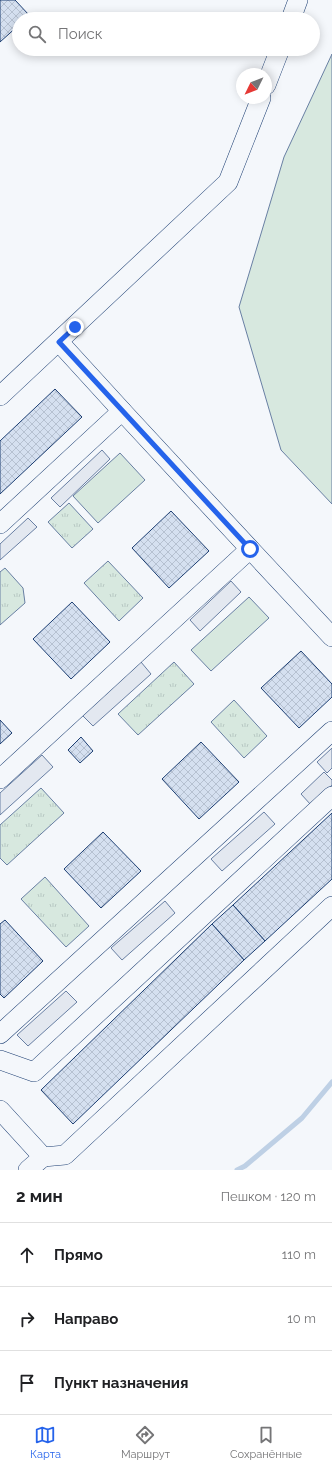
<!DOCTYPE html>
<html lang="ru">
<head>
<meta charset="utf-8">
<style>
	:root { --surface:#fff; --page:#f6f6f6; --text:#202124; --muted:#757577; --line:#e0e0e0; --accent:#2563eb }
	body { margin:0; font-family:Raleway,sans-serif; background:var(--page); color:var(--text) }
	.compass { position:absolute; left:236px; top:68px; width:36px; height:36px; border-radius:50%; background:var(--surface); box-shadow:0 2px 10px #0003; rotate:227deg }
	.stop { position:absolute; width:12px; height:12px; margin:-9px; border:3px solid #2563eb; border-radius:50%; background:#fff }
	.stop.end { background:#2563eb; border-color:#fff; box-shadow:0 1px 4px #0008 }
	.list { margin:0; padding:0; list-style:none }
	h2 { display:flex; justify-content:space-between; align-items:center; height:52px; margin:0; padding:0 16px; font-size:17px }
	h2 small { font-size:13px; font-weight:400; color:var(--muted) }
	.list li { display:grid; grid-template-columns:26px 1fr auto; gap:12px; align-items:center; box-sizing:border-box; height:64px; padding:0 16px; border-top:1px solid var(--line) }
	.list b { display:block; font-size:15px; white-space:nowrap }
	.list em { font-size:13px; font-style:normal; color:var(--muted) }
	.icon { flex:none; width:22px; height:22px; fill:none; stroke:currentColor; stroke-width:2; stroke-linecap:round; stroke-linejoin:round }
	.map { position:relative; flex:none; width:332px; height:1170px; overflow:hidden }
	.search { position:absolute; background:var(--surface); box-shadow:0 2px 10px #0003; left:12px; right:12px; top:12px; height:44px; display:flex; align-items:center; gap:10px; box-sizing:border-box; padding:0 14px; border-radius:22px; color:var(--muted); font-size:15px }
	.sheet { height:244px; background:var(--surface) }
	nav { display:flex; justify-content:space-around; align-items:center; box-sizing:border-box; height:56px; border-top:1px solid var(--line); background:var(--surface); font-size:11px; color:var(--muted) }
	nav a { display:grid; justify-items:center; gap:2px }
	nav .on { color:var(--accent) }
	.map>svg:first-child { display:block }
</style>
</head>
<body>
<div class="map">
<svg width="332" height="1170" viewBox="0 0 332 1170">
	<defs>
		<pattern id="park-tufts" width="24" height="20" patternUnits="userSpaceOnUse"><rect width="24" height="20" fill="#d7e8df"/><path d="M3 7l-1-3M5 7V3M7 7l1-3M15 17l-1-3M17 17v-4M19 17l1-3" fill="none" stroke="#b8c8c3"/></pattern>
		<pattern id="building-cross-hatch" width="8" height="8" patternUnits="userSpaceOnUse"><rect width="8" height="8" fill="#d5e0f0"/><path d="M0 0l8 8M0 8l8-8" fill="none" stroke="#b6c1d1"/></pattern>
	</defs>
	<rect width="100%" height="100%" fill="#f4f7fb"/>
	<g fill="#d7e8df" stroke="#687fa3">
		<path d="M332,54V504L281,450L239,307L284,157Z"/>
		<path d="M120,453L145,480L98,523L73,496Z"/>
		<path d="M249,597L269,618L211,671L191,650Z"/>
	</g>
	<g fill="url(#park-tufts)" stroke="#687fa3">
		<path d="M69,503L93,529L72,548L48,522Z"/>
		<path d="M108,561L143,598L119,621L84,583Z"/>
		<path d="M5,568L23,588L25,603L0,625V572Z"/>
		<path d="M174,662L194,684L138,735L118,714Z"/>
		<path d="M234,700L267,736L244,758L211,722Z"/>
		<path d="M41,788L64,813L7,865L0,858V825Z"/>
		<path d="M45,877L89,926L66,947L21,899Z"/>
	</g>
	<g fill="#e3e8f0" stroke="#687fa3">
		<path d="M102,450L110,459L60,507L51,498Z"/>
		<path d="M28,518L37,527L0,560V544Z"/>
		<path d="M231,581L241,592L200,631L190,620Z"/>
		<path d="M141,662L151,674L93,726L82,715Z"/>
		<path d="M332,748V768L327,773L317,762Z"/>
		<path d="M42,755L53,767L0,815V793Z"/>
		<path d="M324,772L332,780V785L311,805L301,794Z"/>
		<path d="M264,812L275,824L222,871L211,859Z"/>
		<path d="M165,901L175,913L122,960L111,948Z"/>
		<path d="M66,991L77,1002L28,1046L17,1035Z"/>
	</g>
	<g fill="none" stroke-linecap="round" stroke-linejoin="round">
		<path stroke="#bed0e5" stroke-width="5" d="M237,1170L245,1166L302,1118L332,1082"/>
	</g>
	<g fill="url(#building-cross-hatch)" stroke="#1d3f73">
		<path d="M0,0H15L29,15L25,19H19V25L0,42Z"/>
		<path d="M55,389L82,417L0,494V441Z"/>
		<path d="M171,511L209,551L169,588L132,548Z"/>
		<path d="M72,602L110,642L71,679L33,639Z"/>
		<path d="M301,651L332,684V697L299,728L261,688Z"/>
		<path d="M0,720L12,733L0,744Z"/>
		<path d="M81,737L93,751L80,763L68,750Z"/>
		<path d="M201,742L239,782L199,819L162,779Z"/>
		<path d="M332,813V879L265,941L233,905Z"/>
		<path d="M103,832L141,871L101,908L64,869Z"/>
		<path d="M233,905L265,941L244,960L212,924Z"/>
		<path d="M5,920L43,961L4,998L0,994V924Z"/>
		<path d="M212,924L244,960L73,1124L41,1090Z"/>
	</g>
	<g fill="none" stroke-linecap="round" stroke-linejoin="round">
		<g stroke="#1d3f73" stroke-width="20">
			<g id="minor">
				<path d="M291,19L298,0"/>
				<path d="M266,85L280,49"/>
				<path d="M0,396L228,182L261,98"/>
				<path d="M0,524L122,411L59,342"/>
				<path d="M250,549L332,637"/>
				<path d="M0,779L250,549L122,411"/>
				<path d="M0,1034L332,731"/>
				<path d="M0,1060L34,1072L332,796"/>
				<path d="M0,1110L43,1157L28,1170"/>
				<path d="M43,1157L65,1155L332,906"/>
			</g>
		</g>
		<use href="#minor" stroke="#f4f7fb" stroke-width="19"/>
	</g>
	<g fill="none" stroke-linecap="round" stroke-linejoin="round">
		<path stroke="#2563eb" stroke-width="5" d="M75,327L59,342L250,549"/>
	</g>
</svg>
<svg class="compass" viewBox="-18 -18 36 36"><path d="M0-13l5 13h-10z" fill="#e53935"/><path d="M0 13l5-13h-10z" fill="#757577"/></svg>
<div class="stop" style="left:250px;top:549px"></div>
<div class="stop end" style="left:75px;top:327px"></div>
<div class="search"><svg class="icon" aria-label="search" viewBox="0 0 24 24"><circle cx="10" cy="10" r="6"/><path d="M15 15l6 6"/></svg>Поиск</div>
</div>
<section class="sheet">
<h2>2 мин<small>Пешком · 120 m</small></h2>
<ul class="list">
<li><svg class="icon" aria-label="ahead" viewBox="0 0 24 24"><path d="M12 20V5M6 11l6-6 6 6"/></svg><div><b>Прямо</b></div><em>110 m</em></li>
<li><svg class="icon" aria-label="right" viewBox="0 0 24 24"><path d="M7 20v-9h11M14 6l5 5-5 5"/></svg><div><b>Направо</b></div><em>10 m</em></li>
<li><svg class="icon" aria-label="arrive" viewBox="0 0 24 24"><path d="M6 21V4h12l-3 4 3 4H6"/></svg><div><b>Пункт назначения</b></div></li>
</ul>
</section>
<nav>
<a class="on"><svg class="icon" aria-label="map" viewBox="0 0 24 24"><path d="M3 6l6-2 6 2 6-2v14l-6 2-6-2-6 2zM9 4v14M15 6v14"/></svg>Карта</a>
<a><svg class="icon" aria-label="directions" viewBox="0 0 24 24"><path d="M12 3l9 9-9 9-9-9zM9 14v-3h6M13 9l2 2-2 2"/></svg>Маршрут</a>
<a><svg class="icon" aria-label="saved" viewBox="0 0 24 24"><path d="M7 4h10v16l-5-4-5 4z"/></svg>Сохранённые</a>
</nav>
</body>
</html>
